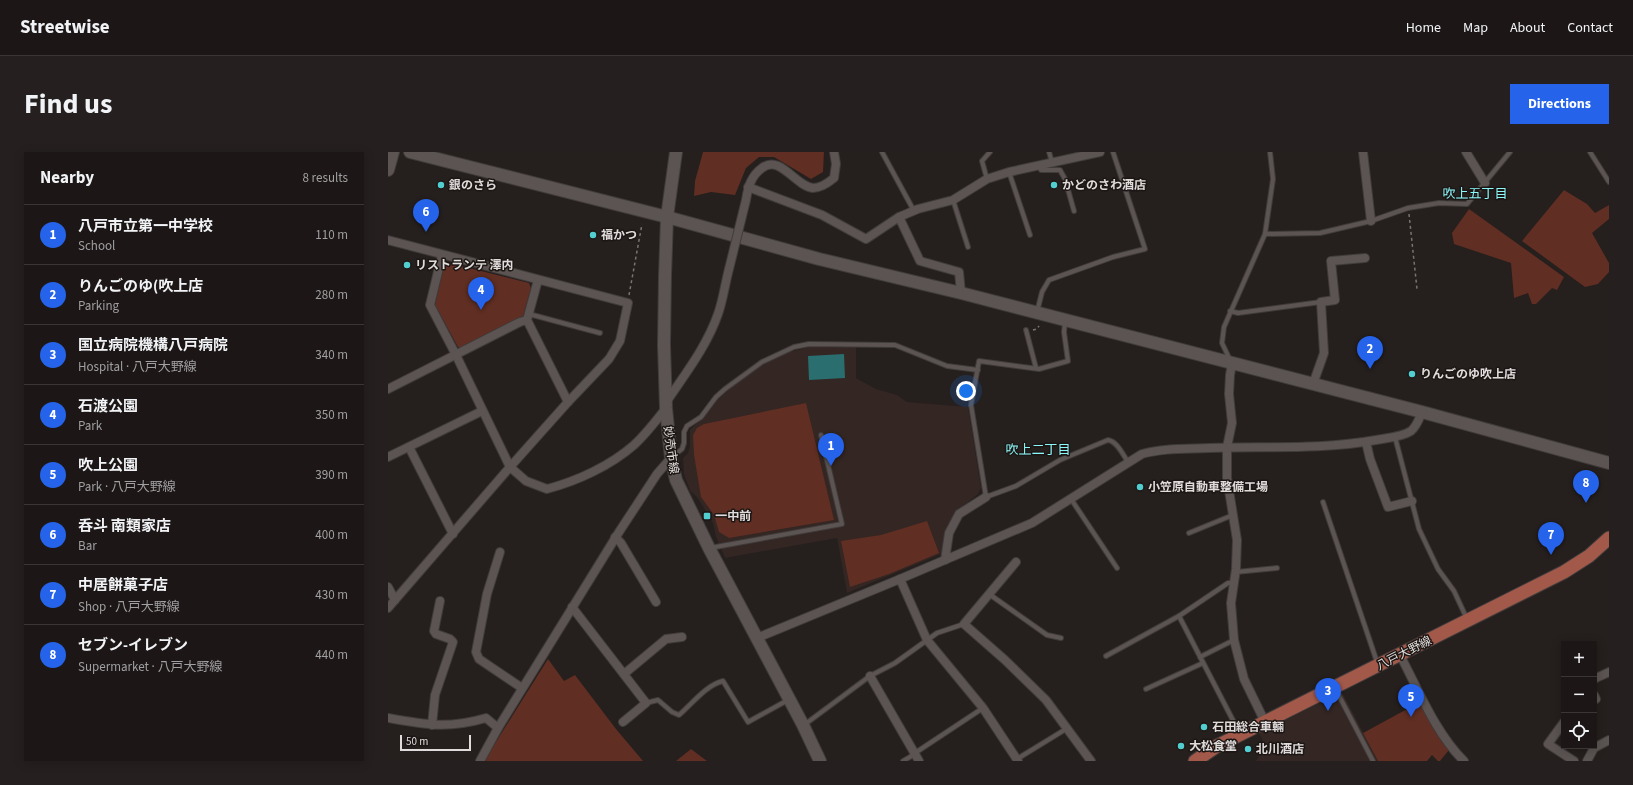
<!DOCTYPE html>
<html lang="en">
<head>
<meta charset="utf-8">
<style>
	:root { --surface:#1c1716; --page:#25201f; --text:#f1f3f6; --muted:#a09fa1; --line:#3a3635; --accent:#2563eb }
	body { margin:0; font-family:"Source Sans 3","Noto Sans JP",sans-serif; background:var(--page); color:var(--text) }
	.controls { position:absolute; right:12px; bottom:12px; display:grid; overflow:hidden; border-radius:0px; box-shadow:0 2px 10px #0003 }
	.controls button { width:36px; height:36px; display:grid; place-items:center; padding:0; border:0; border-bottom:1px solid var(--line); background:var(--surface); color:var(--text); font:20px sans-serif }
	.scale { position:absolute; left:12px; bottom:10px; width:71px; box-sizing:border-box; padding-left:4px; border:2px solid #e0dcdb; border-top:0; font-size:11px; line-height:14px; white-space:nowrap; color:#e0dcdb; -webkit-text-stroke:3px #1c1614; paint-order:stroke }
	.you { position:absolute; left:578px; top:239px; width:14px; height:14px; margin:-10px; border:3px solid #fff; border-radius:50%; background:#1a73e8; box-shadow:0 0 0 6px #1a73e833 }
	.badge { display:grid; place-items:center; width:26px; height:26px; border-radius:50%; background:var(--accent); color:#fff; font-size:13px; font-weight:700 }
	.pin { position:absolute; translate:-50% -33px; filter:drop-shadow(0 1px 2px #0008) }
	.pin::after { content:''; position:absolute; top:21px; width:14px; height:12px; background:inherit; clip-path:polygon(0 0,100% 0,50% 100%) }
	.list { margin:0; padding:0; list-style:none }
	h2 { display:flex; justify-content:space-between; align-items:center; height:52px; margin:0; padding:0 16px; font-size:17px }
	h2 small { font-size:13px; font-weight:400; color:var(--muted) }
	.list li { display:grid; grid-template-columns:26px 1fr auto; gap:12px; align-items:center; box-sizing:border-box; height:60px; padding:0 16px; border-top:1px solid var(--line) }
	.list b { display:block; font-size:15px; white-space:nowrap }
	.list p { margin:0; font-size:13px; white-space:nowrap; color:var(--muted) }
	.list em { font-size:13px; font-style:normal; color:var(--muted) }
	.icon { flex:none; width:22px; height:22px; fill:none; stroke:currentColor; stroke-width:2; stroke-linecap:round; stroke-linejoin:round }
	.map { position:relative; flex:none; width:1221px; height:609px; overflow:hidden; border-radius:0px }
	header { display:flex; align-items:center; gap:24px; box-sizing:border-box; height:56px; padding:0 20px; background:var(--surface); border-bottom:1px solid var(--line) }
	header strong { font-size:19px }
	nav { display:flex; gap:22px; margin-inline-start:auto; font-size:14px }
	.intro { display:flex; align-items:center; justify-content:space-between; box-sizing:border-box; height:96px; padding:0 24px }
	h1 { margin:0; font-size:28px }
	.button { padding:10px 18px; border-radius:0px; background:var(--accent); color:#fff; font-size:14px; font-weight:700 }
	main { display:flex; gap:24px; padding:0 24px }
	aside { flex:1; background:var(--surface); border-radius:0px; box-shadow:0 2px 10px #0003 }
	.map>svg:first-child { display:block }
</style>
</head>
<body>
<header>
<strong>Streetwise</strong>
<nav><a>Home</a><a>Map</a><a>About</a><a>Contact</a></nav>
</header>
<div class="intro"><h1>Find us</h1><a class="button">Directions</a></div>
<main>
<aside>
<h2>Nearby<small>8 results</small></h2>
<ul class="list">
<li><span class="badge">1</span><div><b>八戸市立第一中学校</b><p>School</p></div><em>110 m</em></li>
<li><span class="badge">2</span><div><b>りんごのゆ(吹上店</b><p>Parking</p></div><em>280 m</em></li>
<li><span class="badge">3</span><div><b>国立病院機構八戸病院</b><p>Hospital · 八戸大野線</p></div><em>340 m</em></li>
<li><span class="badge">4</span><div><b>石渡公園</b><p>Park</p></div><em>350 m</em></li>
<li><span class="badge">5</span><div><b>吹上公園</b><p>Park · 八戸大野線</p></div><em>390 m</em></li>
<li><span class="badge">6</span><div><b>呑斗 南類家店</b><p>Bar</p></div><em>400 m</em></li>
<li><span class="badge">7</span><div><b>中居餅菓子店</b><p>Shop · 八戸大野線</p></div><em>430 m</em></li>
<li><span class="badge">8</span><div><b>セブン-イレブン</b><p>Supermarket · 八戸大野線</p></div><em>440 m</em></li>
</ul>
</aside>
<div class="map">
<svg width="1221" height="609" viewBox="0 0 1221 609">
	<rect width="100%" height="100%" fill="#251f1d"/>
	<g fill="#332623">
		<path d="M421,195H468V226L488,237L509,243L519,250L580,255L588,305L593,336L590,342L569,359L557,384L553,402L459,441L449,386L337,406L328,385L325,371L309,345L302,339L296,322L295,306L300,301L302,294V278L313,267L329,248L351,229L373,214L394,202Z"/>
		<path d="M954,540L990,609H868L877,593L871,581Z"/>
	</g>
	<g fill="#602e22">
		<path d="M315,0H436L435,20L423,27L386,5H371L358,16L347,43L323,40L306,44L307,29Z"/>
		<path d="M1176,38L1199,52L1207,61L1221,53V67L1204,81L1221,111V120L1210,132L1197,135L1134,89Z"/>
		<path d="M1081,57L1176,125L1169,138L1164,136L1148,152H1144L1140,141L1126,146L1123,111L1066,92L1064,81Z"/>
		<path d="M61,111L141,131L143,136L135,164L75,196L70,195L47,153L56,114Z"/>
		<path d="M418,251L446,368L341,386L331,380L326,363L313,345L306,303L305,283L309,276L316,272Z"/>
		<path d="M539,369L551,401L501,422L462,435L453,389L493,383Z"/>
		<path d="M160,507L176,529L187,523L228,577L255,609H96Z"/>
		<path d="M1032,550L1061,598L1052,609H1050L1044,603L1039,609H990L975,581Z"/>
		<path d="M303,597L319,609H288Z"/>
	</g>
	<path fill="#2a6e70" d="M456,202L457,226L421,228L420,204Z"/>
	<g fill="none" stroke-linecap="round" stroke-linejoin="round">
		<g stroke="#403c3b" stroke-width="6">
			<g id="lane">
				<path d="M494,0L526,59"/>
				<path d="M661,0L664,10"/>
				<path d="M1202,0L1221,30"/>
				<path d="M651,13L653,18H672L677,27L686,59"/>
				<path d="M621,20L642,83"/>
				<path d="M599,27L594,9L602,0"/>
				<path d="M565,48L580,95"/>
				<path d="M877,82L932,81L983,69L1020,56L1051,51L1079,52L1122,0"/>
				<path d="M842,159L850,161L933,150"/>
				<path d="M649,160L654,140L661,128L725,105L757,97L725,0"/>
				<path d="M141,162L212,181"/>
				<path d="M677,170L676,180L680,209L651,217L591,209L583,253L598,345L628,334L672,308L720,288C729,289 735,303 740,310"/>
				<path d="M638,178L648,216"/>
				<path d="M842,208L834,191L836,175L877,82L885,27L882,0"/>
				<path d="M1007,285L1031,377L1050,417L1066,439L1079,467"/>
				<path d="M284,305L294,297L296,291V280L299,274L313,265L328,245L337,237L374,210L406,195L421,192L507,193L559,214L590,218"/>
				<path d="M683,347L729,416"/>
				<path d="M935,350L989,510"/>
				<path d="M801,381L845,363"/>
				<path d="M322,396L454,372L433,283"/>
				<path d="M848,420L889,416"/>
				<path d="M845,431H840L791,464L851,580"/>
				<path d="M601,442L659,483L673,486"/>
				<path d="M718,504L791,464"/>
				<path d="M812,505L846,488"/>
				<path d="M947,536L985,609"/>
				<path d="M758,537L815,511"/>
				<path d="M258,551L270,548L284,560L291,563C304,552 318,533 335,529L360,570L400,548"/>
				<path d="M416,573L482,524L507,511L549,481L576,472"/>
				<path d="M527,601L595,556"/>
				<path d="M629,607L678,577"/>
				<path d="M515,609L527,602"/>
			</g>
		</g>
		<g stroke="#403c3b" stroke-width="10">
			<g id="street">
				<path d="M975,0L983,69"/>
				<path d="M1078,0L1097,31"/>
				<path d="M360,35L434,63L478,87L511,65L530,57L565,48L599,27L621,20L712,0"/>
				<path d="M358,48C360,35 363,24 374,16C392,2 407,34 425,36C433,36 440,31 446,26L448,12L446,0"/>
				<path d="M511,65L532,109L571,120L573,141"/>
				<path d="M0,88L240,151L232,189L221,207L180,250L122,315L0,456"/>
				<path d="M54,103L42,153L68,203L122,315L138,329L159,337C189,329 222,314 246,293C258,282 268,269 278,256"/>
				<path d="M150,128L139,168L180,250"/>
				<path d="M844,212L842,223L841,242L844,271L839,295V326L849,388L848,417L843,451L846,488L856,527L877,570"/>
				<path d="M925,232L936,201L933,150L947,148L943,109L977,106"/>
				<path d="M0,237L132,170L139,168"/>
				<path d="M279,249C297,222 319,194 330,162C335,148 337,132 341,117"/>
				<path d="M978,290L982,307L1000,355L1024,349"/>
				<path d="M21,295L65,382"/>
				<path d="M0,305L94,259"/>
				<path d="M227,385L233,391L268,450"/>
				<path d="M112,400L99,442L88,500L91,507L134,536"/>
				<path d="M557,408L561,381L571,362L598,345"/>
				<path d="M628,410L576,472L617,508L658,548L703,609"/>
				<path d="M512,427L539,488L595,556L630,609"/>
				<path d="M0,435L7,448"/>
				<path d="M184,455L258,551L235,570"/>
				<path d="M369,486L512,427L644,371L754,302C775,296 798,297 821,296C876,294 933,298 988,288C999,286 1014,285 1023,279C1029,274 1031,267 1034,260"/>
				<path d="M1012,503C1030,537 1048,582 1076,609"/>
				<path d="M236,522L278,487L294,485"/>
				<path d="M482,524L531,609"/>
				<path d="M1206,527L1221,520"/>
				<path d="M1206,543L1208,547L1206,548"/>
				<path d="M0,566C38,573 60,577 98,566L110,576"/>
				<path d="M1176,570L1160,592L1186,609"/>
				<path d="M44,573L47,543L65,490L62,487L48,482L46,479L52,449"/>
				<path d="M92,609L110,576L231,380L269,322L283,306"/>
				<path d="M1199,609L1206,596L1221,588"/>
			</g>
		</g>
		<g stroke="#403c3b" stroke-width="14">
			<g id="secondary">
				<path d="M22,0L279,65L431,107L573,141L1034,260L1221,311"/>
				<path d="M288,0L279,65L277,124L276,193L278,256L283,306L288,328L321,396L415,573L432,609"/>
				<path d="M0,18L5,0"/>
			</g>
		</g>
		<g stroke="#403c3b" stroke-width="15">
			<path id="primary" d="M807,609L829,594L1176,420L1201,404L1221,386"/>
		</g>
		<g stroke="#797473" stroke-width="1.5" stroke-dasharray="3 3" stroke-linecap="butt">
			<path d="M1021,62L1029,137"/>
			<path d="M241,143L254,72"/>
			<path d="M645,178L649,177L651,174"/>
		</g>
		<use href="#lane" stroke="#5b5452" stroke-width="4"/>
		<use href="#street" stroke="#5b5452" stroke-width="8"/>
		<use href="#secondary" stroke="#5b5452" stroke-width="12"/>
		<use href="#primary" stroke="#a2594a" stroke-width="13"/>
		<g stroke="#403c3b" stroke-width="10" stroke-linecap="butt">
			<path id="street-bridge" d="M341,117L358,48"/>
		</g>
		<use href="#street-bridge" stroke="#5b5452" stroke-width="8"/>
	</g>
	<g fill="#52cdd0" stroke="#1c1614" stroke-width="1.5">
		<circle cx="53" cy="33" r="4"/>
		<circle cx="666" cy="33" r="4"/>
		<circle cx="205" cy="83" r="4"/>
		<circle cx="19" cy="113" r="4"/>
		<circle cx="1024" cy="222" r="4"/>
		<circle cx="752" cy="335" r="4"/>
		<rect x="315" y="360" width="8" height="8" rx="2"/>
		<circle cx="816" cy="575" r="4"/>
		<circle cx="793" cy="594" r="4"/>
		<circle cx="860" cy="597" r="4"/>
	</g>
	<g text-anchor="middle" stroke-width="3" stroke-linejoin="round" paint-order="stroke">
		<g font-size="12" font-weight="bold" fill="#e0dcdb" stroke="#1c1614" text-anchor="start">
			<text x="61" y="37">銀のさら</text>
			<text x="674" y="37">かどのさわ酒店</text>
			<text x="213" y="87">福かつ</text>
			<text x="27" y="117">リストランテ 澤内</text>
			<text x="1032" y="226">りんごのゆ吹上店</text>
			<text x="760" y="339">小笠原自動車整備工場</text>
			<text x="327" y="368">一中前</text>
			<text x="824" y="579">石田総合車輛</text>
			<text x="801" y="598">大松食堂</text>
			<text x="868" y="601">北川酒店</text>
		</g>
		<g font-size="12" fill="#e0dcdb" stroke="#1c1614">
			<text transform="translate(283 298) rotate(82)" y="4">妙売市線</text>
			<text transform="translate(1016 501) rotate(-27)" y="4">八戸大野線</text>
		</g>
		<g font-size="13" fill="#8cf8fa" stroke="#1c1614">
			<text x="1087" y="46">吹上五丁目</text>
			<text x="650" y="302">吹上二丁目</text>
		</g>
	</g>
</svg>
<div class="controls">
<button>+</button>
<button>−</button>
<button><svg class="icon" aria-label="locate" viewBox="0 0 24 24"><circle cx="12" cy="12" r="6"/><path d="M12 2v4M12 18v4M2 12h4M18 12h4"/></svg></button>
</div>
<div class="scale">50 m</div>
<div class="you"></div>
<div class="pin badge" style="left:443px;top:314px">1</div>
<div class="pin badge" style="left:982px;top:217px">2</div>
<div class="pin badge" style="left:940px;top:559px">3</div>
<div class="pin badge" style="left:93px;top:158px">4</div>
<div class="pin badge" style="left:1023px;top:565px">5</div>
<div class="pin badge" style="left:38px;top:80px">6</div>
<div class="pin badge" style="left:1163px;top:403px">7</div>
<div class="pin badge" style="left:1198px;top:351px">8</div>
</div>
</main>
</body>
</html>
